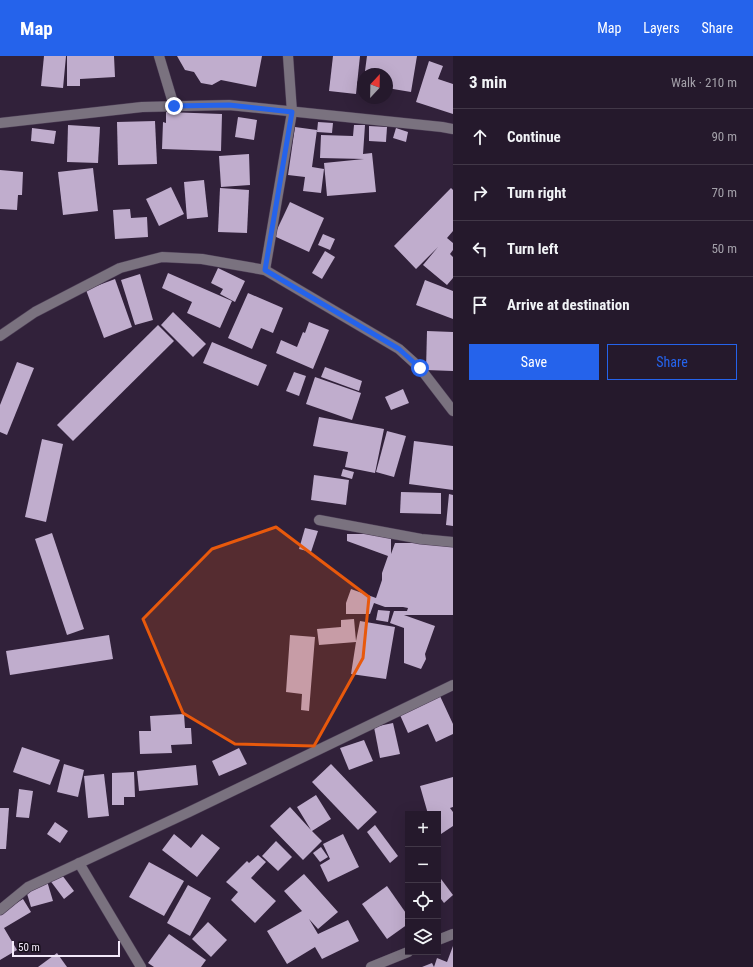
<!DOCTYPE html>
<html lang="en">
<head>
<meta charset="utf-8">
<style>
	:root { --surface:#25192c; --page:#312638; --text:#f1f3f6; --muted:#a3a0a9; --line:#423848; --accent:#2563eb }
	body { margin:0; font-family:"Roboto Condensed",sans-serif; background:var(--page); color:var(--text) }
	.controls { position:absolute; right:12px; bottom:12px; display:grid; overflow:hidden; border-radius:0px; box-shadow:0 4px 16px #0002 }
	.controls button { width:36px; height:36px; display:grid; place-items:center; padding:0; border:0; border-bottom:1px solid var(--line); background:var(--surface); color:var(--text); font:20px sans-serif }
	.compass { position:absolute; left:357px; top:12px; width:36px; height:36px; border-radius:50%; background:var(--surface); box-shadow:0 4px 16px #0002; rotate:22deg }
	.scale { position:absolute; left:12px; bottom:10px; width:108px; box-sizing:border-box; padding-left:4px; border:2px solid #f3e9fa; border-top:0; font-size:11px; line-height:14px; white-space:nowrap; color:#f3e9fa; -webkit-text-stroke:3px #150e19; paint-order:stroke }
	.stop { position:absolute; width:12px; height:12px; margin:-9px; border:3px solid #2563eb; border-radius:50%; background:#fff }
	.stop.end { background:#2563eb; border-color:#fff; box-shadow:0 1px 4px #0008 }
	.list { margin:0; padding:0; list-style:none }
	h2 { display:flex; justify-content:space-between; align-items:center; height:52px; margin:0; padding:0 16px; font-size:17px }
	h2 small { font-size:13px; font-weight:400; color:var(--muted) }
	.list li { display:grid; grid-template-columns:26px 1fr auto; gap:12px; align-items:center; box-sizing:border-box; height:56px; padding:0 16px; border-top:1px solid var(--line) }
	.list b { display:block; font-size:15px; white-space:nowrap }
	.list em { font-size:13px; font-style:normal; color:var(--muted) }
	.actions { display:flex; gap:8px; padding:12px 16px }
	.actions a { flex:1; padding:9px 0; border:1px solid var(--accent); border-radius:0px; text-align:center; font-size:14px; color:var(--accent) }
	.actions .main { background:var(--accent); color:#fff }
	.icon { flex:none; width:22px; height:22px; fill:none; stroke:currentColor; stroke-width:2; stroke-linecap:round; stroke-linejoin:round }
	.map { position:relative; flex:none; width:453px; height:911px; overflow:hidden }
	header { display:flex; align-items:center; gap:24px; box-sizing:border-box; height:56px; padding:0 20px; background:var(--accent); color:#fff }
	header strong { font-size:19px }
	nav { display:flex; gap:22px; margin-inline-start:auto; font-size:14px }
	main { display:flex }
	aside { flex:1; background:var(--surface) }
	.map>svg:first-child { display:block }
</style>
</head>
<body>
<header>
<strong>Map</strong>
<nav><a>Map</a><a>Layers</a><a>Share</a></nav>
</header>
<main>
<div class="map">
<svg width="453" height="911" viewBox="0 0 453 911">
	<rect width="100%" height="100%" fill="#31213a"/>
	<g fill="#c0adcd">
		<path d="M44,0H66L63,32L41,30Z"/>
		<path d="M67,0H114L115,21L80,23V30H67Z"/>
		<path d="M177,0H262L256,31L221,24L212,29L201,27L194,16L185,14Z"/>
		<path d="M333,0H360L356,38L329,35Z"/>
		<path d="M367,0H417L411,36L387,32V18L365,15Z"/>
		<path d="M429,5L443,10L438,23L453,28V58L416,46Z"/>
		<path d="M166,56L222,58L221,95L162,93L163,66L166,67Z"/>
		<path d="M238,61L257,64L254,84L235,81Z"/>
		<path d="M155,65L157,108L118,109L117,66Z"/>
		<path d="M318,66L333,67L332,77L317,76Z"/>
		<path d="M68,69L100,71L98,107L67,106Z"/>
		<path d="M354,69H365L363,98L372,97L376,136L327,140L324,107L364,103L320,102L321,79L353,80Z"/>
		<path d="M369,70L387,71L386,86L369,85Z"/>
		<path d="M295,71L317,74L312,111L324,113L321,137L303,135L305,121L288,119Z"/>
		<path d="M32,72L56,75L54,88L31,85Z"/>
		<path d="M396,72L408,76L406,86L393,82Z"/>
		<path d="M249,98L250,129L221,131L219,100Z"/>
		<path d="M93,112L98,155L63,159L58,116Z"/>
		<path d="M0,114L23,116L22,139H18L17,154L0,153Z"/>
		<path d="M204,124L208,161L187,163L184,126Z"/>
		<path d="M171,131L184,158L159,170L146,143Z"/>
		<path d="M220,132L249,134L247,177L218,176Z"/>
		<path d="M451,132L453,134V175L447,182L453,187V194L450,198L453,201V222L447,229L423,209L438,191L416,213L394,190Z"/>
		<path d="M290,146L324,162L309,196L274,180Z"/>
		<path d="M130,153L131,162L147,161L148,181L115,183L113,154Z"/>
		<path d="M323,178L335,183L330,194L318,189Z"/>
		<path d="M325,195L335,201L322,223L312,217Z"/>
		<path d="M218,212L245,225L235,246L220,238L223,233L211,227Z"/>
		<path d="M168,217L232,245L220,272L187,257L192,246L162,232Z"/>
		<path d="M140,218L153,264L135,269L121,224Z"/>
		<path d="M115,223L132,271L104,282L86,234Z"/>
		<path d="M425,224L453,235V263L416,249Z"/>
		<path d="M248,237L283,252L273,277L261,272L252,293L228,282Z"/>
		<path d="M173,256L206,288L193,301L161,269Z"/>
		<path d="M309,266L329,274L313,313L276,297L281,284L297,291L303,276L305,277Z"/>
		<path d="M158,269L174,285L73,385L57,369Z"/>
		<path d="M427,275L453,276V315L426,314Z"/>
		<path d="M212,286L267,309L258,330L203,307Z"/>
		<path d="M17,306L34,312L7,379L0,376V349Z"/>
		<path d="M325,311L362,325L359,335L321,321Z"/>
		<path d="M294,316L306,320L299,340L286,335Z"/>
		<path d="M315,321L361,337L352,364L306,348Z"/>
		<path d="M403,333L409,347L391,354L385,341Z"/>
		<path d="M319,361L384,373L375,417L345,411L348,396L313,390Z"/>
		<path d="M387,375L406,380L394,421L376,416Z"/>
		<path d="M42,383L63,388L46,466L25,461Z"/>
		<path d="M414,385L453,390V434L409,428Z"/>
		<path d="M343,413L354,416L352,423L341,420Z"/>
		<path d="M314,419L349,424L346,449L311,444Z"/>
		<path d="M401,436L441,437V458L400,457Z"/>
		<path d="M449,438L453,439V470L446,469Z"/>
		<path d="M305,472L318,475L311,496L299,493Z"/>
		<path d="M52,477L84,573L67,579L35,483Z"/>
		<path d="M347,478H391V498L395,487H453V559H404L435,570L425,598L426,603L421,613L404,607V572L390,567L394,555H407L408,552L403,551H385L374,547L370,558H346V547L351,533L376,542L382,524V517L388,500L347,485Z"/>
		<path d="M378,554L390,555L388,566L376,564Z"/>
		<path d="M354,563L356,585L360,565L395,571L386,623L351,618L356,586L319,589L317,573L341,571V564Z"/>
		<path d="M109,579L113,603L10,619L6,595Z"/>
		<path d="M290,579L315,581L309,655L301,654L302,638L286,636Z"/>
		<path d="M440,640L453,668V678L436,686L428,668L408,677L400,659Z"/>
		<path d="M184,658L185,672H191L192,688L171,689L172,697L140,698L139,675H151L150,660Z"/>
		<path d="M393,667L400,698L380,702L374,671Z"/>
		<path d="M364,684L373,705L349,714L340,692Z"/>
		<path d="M22,691L60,704L50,729L13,716Z"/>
		<path d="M239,692L247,708L219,720L212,705Z"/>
		<path d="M64,708L84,714L78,741L57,736Z"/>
		<path d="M331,708L377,756L358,774L312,726Z"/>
		<path d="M196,709L198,729L139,735L137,715Z"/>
		<path d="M134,716L135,741H124V749H112V717Z"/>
		<path d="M104,718L109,760L88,762L84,720Z"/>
		<path d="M453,721V751L450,752L453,756V770L438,780V758H428L420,730Z"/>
		<path d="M19,733L33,735L29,762L16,761Z"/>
		<path d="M316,739L331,763L312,775L322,785L303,804L270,770L290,751L311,774L297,751Z"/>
		<path d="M0,752H9L6,793H0Z"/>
		<path d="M55,766L68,775L60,787L47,778Z"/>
		<path d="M375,769L398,800L390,807L367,776Z"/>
		<path d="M174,778L191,792L202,778L220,792L197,821L162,794Z"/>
		<path d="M343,778L359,811L328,826L320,809L330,803L323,788Z"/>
		<path d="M276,785L292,801L278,815L262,800Z"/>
		<path d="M321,791L328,801L320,806L313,797Z"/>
		<path d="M258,799L266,806L251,822L276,845L255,867L231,844L238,836L226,826L247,805L249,807Z"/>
		<path d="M149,806L184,825L164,860L129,841Z"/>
		<path d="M59,815L74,835L64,843L49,823Z"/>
		<path d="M304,818L338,856L318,873L309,863L318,878L348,864L359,885L322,903L315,891L287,908L267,875L302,855L284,835Z"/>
		<path d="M441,823L453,839L444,847L438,839V826Z"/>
		<path d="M47,825L53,845L31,851L25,831Z"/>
		<path d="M188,829L211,842L190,880L167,867Z"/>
		<path d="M387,830L408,860V868L387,883L362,848Z"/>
		<path d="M23,843L31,856L4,872L17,894L0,904V857Z"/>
		<path d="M208,866L227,884L211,901L192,883Z"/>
		<path d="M169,878L206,904L201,911H154L148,907Z"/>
		<path d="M453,890V911H422L432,907L434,911L437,902L447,906Z"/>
		<path d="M57,897L67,911H38Z"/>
	</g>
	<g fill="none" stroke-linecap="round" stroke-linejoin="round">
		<g stroke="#4c3d55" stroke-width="11">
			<g id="minor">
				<path d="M159,0L174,50"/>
				<path d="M0,67L142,51L229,49L442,71L453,73"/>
				<path d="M265,214L292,56L288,0"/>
				<path d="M0,280L35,256L120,212L162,201L202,203L265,214L399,293L420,312L453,355"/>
				<path d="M319,464L421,483L453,486"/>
				<path d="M79,807L141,911"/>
				<path d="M0,854L28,831L189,756L453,629"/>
				<path d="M438,884L453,878"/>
				<path d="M371,911L408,896"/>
			</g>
		</g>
		<use href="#minor" stroke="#7a727f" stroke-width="10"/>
	</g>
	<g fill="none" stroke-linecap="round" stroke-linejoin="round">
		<path stroke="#2563eb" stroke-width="5" d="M174,50L229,49L292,56L265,214L399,293L420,312"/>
	</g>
	<path fill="#e8590c" fill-opacity="0.2" stroke="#e8590c" stroke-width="3" stroke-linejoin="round" d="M276,471L369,541L363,602L314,690L235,688L183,657L143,563L212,493Z"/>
</svg>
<div class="controls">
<button>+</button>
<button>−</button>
<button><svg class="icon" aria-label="locate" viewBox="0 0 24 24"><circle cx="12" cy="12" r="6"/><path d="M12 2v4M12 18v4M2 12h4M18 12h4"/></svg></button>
<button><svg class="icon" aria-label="layers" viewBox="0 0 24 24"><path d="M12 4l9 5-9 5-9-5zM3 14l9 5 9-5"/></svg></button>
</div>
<svg class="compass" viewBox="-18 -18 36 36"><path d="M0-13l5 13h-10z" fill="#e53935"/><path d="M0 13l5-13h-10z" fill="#a3a0a9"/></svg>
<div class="scale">50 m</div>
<div class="stop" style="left:420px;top:312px"></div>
<div class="stop end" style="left:174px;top:50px"></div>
</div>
<aside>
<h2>3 min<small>Walk · 210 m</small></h2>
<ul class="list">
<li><svg class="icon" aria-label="ahead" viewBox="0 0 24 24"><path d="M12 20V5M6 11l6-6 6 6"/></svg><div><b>Continue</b></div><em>90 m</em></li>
<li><svg class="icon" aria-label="right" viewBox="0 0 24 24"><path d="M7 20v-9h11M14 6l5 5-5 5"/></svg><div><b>Turn right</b></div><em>70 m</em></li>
<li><svg class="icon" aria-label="left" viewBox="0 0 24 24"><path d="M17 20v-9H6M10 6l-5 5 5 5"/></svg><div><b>Turn left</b></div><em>50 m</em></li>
<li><svg class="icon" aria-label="arrive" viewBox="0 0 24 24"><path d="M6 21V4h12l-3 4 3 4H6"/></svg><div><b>Arrive at destination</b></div></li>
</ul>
<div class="actions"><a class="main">Save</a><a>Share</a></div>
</aside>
</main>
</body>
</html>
